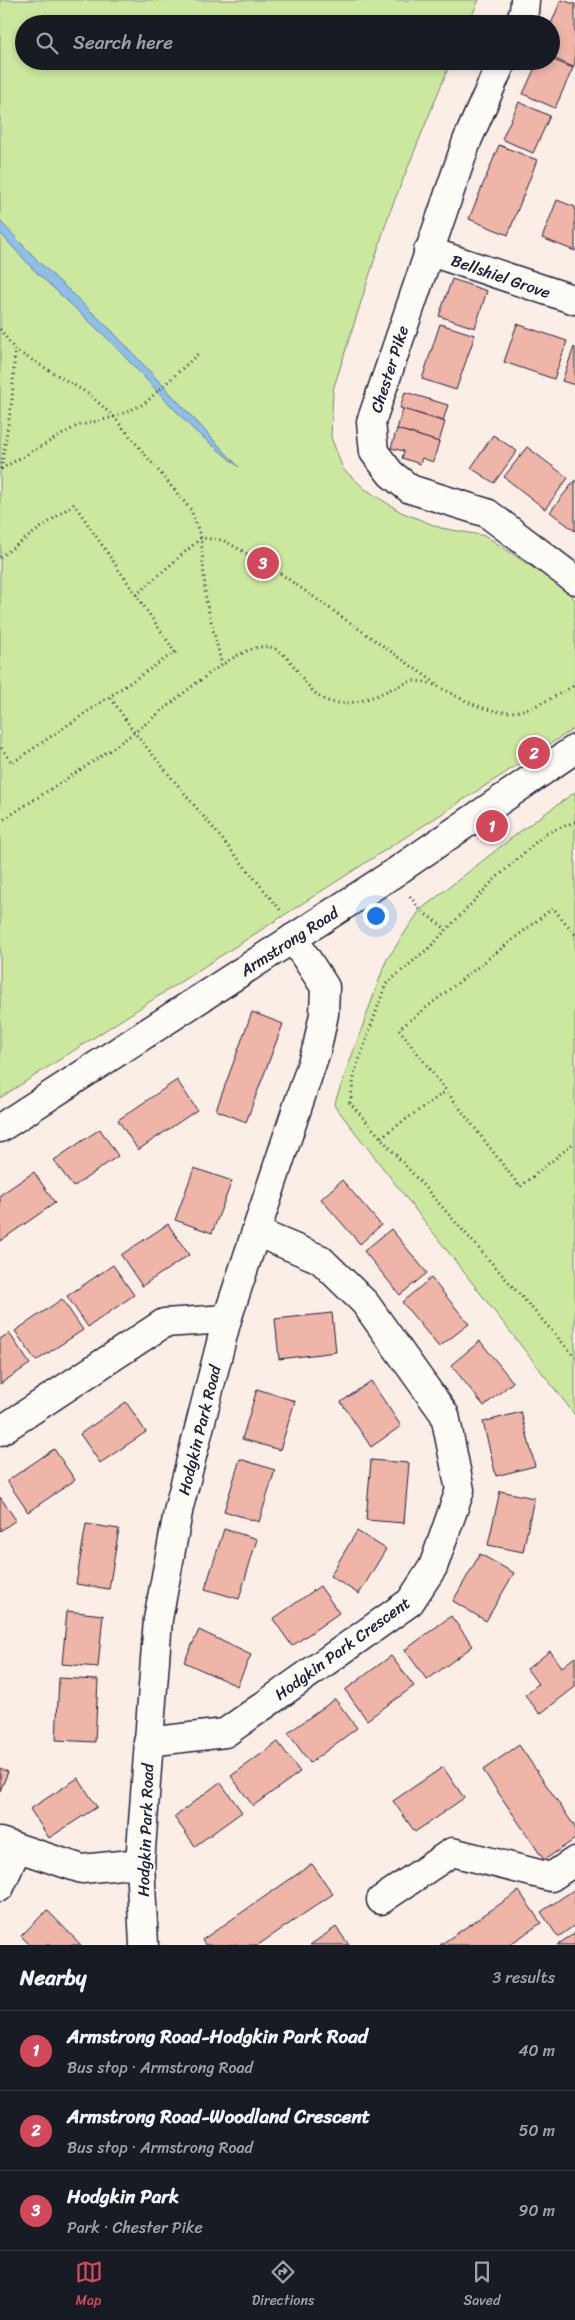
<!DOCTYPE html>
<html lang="en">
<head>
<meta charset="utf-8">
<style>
	:root { --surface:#171b24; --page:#242831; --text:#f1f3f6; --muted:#9ea1a6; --line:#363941; --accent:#d1495b }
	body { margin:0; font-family:Sriracha,sans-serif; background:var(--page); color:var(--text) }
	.you { position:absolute; left:375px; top:915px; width:18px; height:18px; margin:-12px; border:4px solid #fff; border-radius:50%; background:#1a73e8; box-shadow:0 0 0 8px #1a73e833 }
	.badge { display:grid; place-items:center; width:32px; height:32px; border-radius:50%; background:var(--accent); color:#fff; font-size:16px; font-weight:700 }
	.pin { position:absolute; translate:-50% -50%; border:2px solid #fff; box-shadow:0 1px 5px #0006 }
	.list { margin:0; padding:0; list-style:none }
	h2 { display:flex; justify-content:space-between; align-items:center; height:65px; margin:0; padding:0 20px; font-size:21px }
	h2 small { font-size:16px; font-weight:400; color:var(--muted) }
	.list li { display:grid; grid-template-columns:32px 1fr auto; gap:15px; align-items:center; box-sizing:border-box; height:80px; padding:0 20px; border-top:1px solid var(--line) }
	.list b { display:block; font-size:19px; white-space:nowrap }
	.list p { margin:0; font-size:16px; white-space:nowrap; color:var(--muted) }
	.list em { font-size:16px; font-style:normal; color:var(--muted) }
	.icon { flex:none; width:28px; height:28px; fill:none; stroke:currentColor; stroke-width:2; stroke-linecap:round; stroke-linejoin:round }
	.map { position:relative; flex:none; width:575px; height:1945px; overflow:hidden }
	.search { position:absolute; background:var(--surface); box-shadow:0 2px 8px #0003; left:15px; right:15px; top:15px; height:55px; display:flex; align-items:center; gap:12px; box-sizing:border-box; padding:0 18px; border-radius:28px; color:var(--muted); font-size:19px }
	.sheet { height:305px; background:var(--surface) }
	nav { display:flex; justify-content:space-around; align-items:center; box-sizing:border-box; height:70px; border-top:1px solid var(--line); background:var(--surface); font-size:14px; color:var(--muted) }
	nav a { display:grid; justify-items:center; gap:2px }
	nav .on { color:var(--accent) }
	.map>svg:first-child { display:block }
</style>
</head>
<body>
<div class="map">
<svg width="575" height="1945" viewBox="0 0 575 1945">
	<rect width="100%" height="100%" fill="#faeee7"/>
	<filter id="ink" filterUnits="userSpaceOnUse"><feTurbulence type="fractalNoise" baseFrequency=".02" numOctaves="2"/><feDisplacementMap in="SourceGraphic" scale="10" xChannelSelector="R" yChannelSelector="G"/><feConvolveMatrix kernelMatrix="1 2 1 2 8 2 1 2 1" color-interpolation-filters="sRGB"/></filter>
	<g filter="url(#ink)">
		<g fill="#cce89f" stroke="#77856d">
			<path d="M0,0H479L468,24H24V61H451L389,214L333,390L331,437L343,469L365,489L401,512L441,528L486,536L565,589L575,600V728L0,1098Z"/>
			<path d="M575,792V1415L334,1105L386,961L420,910L518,833Z"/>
		</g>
		<path fill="#90beea" stroke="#6480a4" d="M0,221L39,262L112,331L239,467L194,430L106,337L33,269L0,233Z"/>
		<g fill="#efb5a9" stroke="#22223b">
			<path d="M561,0L575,4V63L573,67L551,57V24Z"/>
			<path d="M551,59L573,68L555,108L523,94L538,61H551Z"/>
			<path d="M519,102L550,116L533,153L502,139Z"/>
			<path d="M499,145L537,160L508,235L469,219Z"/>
			<path d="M557,200L575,207V251L542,238Z"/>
			<path d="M452,279L487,291L475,328L439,316Z"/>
			<path d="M440,324L475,335L456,390L422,379Z"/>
			<path d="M517,324L567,341L554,379L504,362Z"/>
			<path d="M574,347L575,348V385L562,381Z"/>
			<path d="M405,392L448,405L443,421L400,408Z"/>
			<path d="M403,409L445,422L439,442L397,429Z"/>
			<path d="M397,429L439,442L433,462L422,458L420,464L402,458L404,451L391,448Z"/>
			<path d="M493,435L517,451L494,483L471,468Z"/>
			<path d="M527,447L568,478L545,509L504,477Z"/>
			<path d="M575,480V531L550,512Z"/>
			<path d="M252,1012L283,1024L246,1122L216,1110Z"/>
			<path d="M177,1080L197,1110L138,1150L118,1120Z"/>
			<path d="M100,1129L118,1156L73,1187L54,1160Z"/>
			<path d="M194,1168L232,1181L212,1233L175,1220Z"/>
			<path d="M34,1172L55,1203L0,1241V1195Z"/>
			<path d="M342,1180L381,1225L360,1244L321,1199Z"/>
			<path d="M168,1224L189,1255L142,1286L121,1255Z"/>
			<path d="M391,1229L427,1273L400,1295L364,1251Z"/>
			<path d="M113,1265L134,1295L88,1327L67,1296Z"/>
			<path d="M431,1278L469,1324L439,1347L402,1302Z"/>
			<path d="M62,1299L83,1330L36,1361L15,1331Z"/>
			<path d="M332,1313L336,1352L279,1359L275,1319Z"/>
			<path d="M9,1333L30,1364L0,1384V1339Z"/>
			<path d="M480,1341L513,1382L484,1406L451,1365Z"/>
			<path d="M371,1381L401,1426L371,1447L341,1402Z"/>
			<path d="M257,1389L295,1401L280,1450L242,1439Z"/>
			<path d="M126,1402L146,1432L100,1463L80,1434Z"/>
			<path d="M521,1412L535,1466L496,1476L483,1422Z"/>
			<path d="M54,1449L75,1480L28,1512L7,1481Z"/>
			<path d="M240,1459L275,1470L259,1522L224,1511Z"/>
			<path d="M371,1460L409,1463L404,1523L366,1520Z"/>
			<path d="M500,1491L534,1498L523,1552L488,1545Z"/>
			<path d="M0,1497L16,1520L0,1531Z"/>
			<path d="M86,1524L119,1529L109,1589L76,1584Z"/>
			<path d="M224,1529L257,1539L239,1599L205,1589Z"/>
			<path d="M357,1531L386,1549L359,1594L330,1576Z"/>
			<path d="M480,1554L514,1573L486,1621L453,1601Z"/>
			<path d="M320,1586L339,1613L292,1646L273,1619Z"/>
			<path d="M67,1611L103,1615L98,1667L62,1664Z"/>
			<path d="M451,1616L473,1646L427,1680L405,1650Z"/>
			<path d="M199,1630L251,1655L237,1686L184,1662Z"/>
			<path d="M550,1651L562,1667L575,1657V1687L540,1714L525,1695L538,1684L527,1669Z"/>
			<path d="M391,1656L414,1686L367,1720L345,1690Z"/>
			<path d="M59,1678L98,1680L95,1742L56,1740Z"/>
			<path d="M335,1699L357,1728L310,1763L288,1733Z"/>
			<path d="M278,1742L300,1772L253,1806L231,1776Z"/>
			<path d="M519,1745L575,1827V1839L544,1860L483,1770Z"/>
			<path d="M443,1767L464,1798L415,1832L393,1801Z"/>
			<path d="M0,1768L8,1772L0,1791Z"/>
			<path d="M78,1778L97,1807L49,1838L30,1809Z"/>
			<path d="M220,1782L242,1812L195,1846L174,1817Z"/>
			<path d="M312,1864L333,1894L258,1945H205L202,1940Z"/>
			<path d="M575,1889V1925L558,1937L541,1912Z"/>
			<path d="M519,1891L541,1923L509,1945H440Z"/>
			<path d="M47,1910L81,1945H30L21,1936Z"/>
			<path d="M336,1927L349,1945H310Z"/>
			<path d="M575,1933V1945H557Z"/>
		</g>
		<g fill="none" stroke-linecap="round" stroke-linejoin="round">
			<g stroke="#22223b" stroke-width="31">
				<g id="minor">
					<path d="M519,24L524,12L525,0"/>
					<path d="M502,61L467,141L371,422L374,452L391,474L410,489L487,513L575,580"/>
					<path d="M428,251L575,300"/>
					<path d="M0,1431L164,1323L227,1319"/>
					<path d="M148,1742L225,1733L410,1602L433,1567L460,1490L445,1415L365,1303L320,1259L256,1232"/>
					<path d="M0,1842L82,1869L140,1863"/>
					<path d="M0,1887L17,1848"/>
					<path d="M381,1900L452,1852L551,1877L575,1861"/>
				</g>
			</g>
			<g stroke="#22223b" stroke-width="31">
				<g id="tertiary">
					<path d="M0,1128L394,873L575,749"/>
					<path d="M144,1945L140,1863L158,1619L179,1507L227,1319L317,1048L324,1014L325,987L293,938"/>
				</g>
			</g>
			<g stroke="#22223b" stroke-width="3" stroke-dasharray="1 4" stroke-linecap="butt">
				<path d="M0,329L15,350L89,394L114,417L191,510L201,538L206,601L222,665"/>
				<path d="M1,469L77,426L114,417L144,404L199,353"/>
				<path d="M1,469L12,400L15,350"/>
				<path d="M0,557L74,504L175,652L12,763L0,746"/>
				<path d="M136,595L201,538L223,540L274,569L437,684"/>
				<path d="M111,698L134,732L282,912"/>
				<path d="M0,822C45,792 92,764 135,732C165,710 227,652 260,647C293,642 301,693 328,701C350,708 374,697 393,688C400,686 408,681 415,681C430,681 443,689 456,696C509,724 527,712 575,685"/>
				<path d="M575,822L546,833L493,881L430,947L386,984L355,1071L350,1103L575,1357"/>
				<path d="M410,896L420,910L446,929"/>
				<path d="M575,934L553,908L399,1029L520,1187L575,1142"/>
				<path d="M381,1137L446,1091"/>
			</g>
			<use href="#minor" stroke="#fdfcf7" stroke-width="28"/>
			<use href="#tertiary" stroke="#fdfcf7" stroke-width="28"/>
		</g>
	</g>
	<g text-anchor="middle" stroke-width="4" stroke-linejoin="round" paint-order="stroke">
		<g font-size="16" fill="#22223b" stroke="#fdfcf7">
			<text transform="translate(501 276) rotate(19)" y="6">Bellshiel Grove</text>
			<text transform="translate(389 369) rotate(-72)" y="6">Chester Pike</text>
			<text transform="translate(289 941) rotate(-33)" y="6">Armstrong Road</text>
			<text transform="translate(199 1430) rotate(-76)" y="6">Hodgkin Park Road</text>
			<text transform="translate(342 1648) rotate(-36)" y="6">Hodgkin Park Crescent</text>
			<text transform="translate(145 1830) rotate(-88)" y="6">Hodgkin Park Road</text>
		</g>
	</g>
</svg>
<div class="you"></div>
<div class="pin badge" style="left:492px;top:826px">1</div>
<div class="pin badge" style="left:534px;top:753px">2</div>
<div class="pin badge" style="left:263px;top:563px">3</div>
<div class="search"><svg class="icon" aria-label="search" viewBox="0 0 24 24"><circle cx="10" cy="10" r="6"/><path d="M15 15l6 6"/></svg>Search here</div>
</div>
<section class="sheet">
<h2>Nearby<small>3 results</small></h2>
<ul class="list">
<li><span class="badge">1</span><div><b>Armstrong Road-Hodgkin Park Road</b><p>Bus stop · Armstrong Road</p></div><em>40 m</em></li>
<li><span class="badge">2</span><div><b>Armstrong Road-Woodland Crescent</b><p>Bus stop · Armstrong Road</p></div><em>50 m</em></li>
<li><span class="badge">3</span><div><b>Hodgkin Park</b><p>Park · Chester Pike</p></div><em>90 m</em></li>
</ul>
</section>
<nav>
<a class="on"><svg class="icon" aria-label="map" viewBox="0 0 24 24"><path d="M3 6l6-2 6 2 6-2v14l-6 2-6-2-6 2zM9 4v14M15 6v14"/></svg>Map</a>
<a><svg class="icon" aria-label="directions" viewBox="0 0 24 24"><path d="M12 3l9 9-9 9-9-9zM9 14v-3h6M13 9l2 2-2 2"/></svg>Directions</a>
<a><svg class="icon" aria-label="saved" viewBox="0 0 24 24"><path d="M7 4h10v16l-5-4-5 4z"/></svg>Saved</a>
</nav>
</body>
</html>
